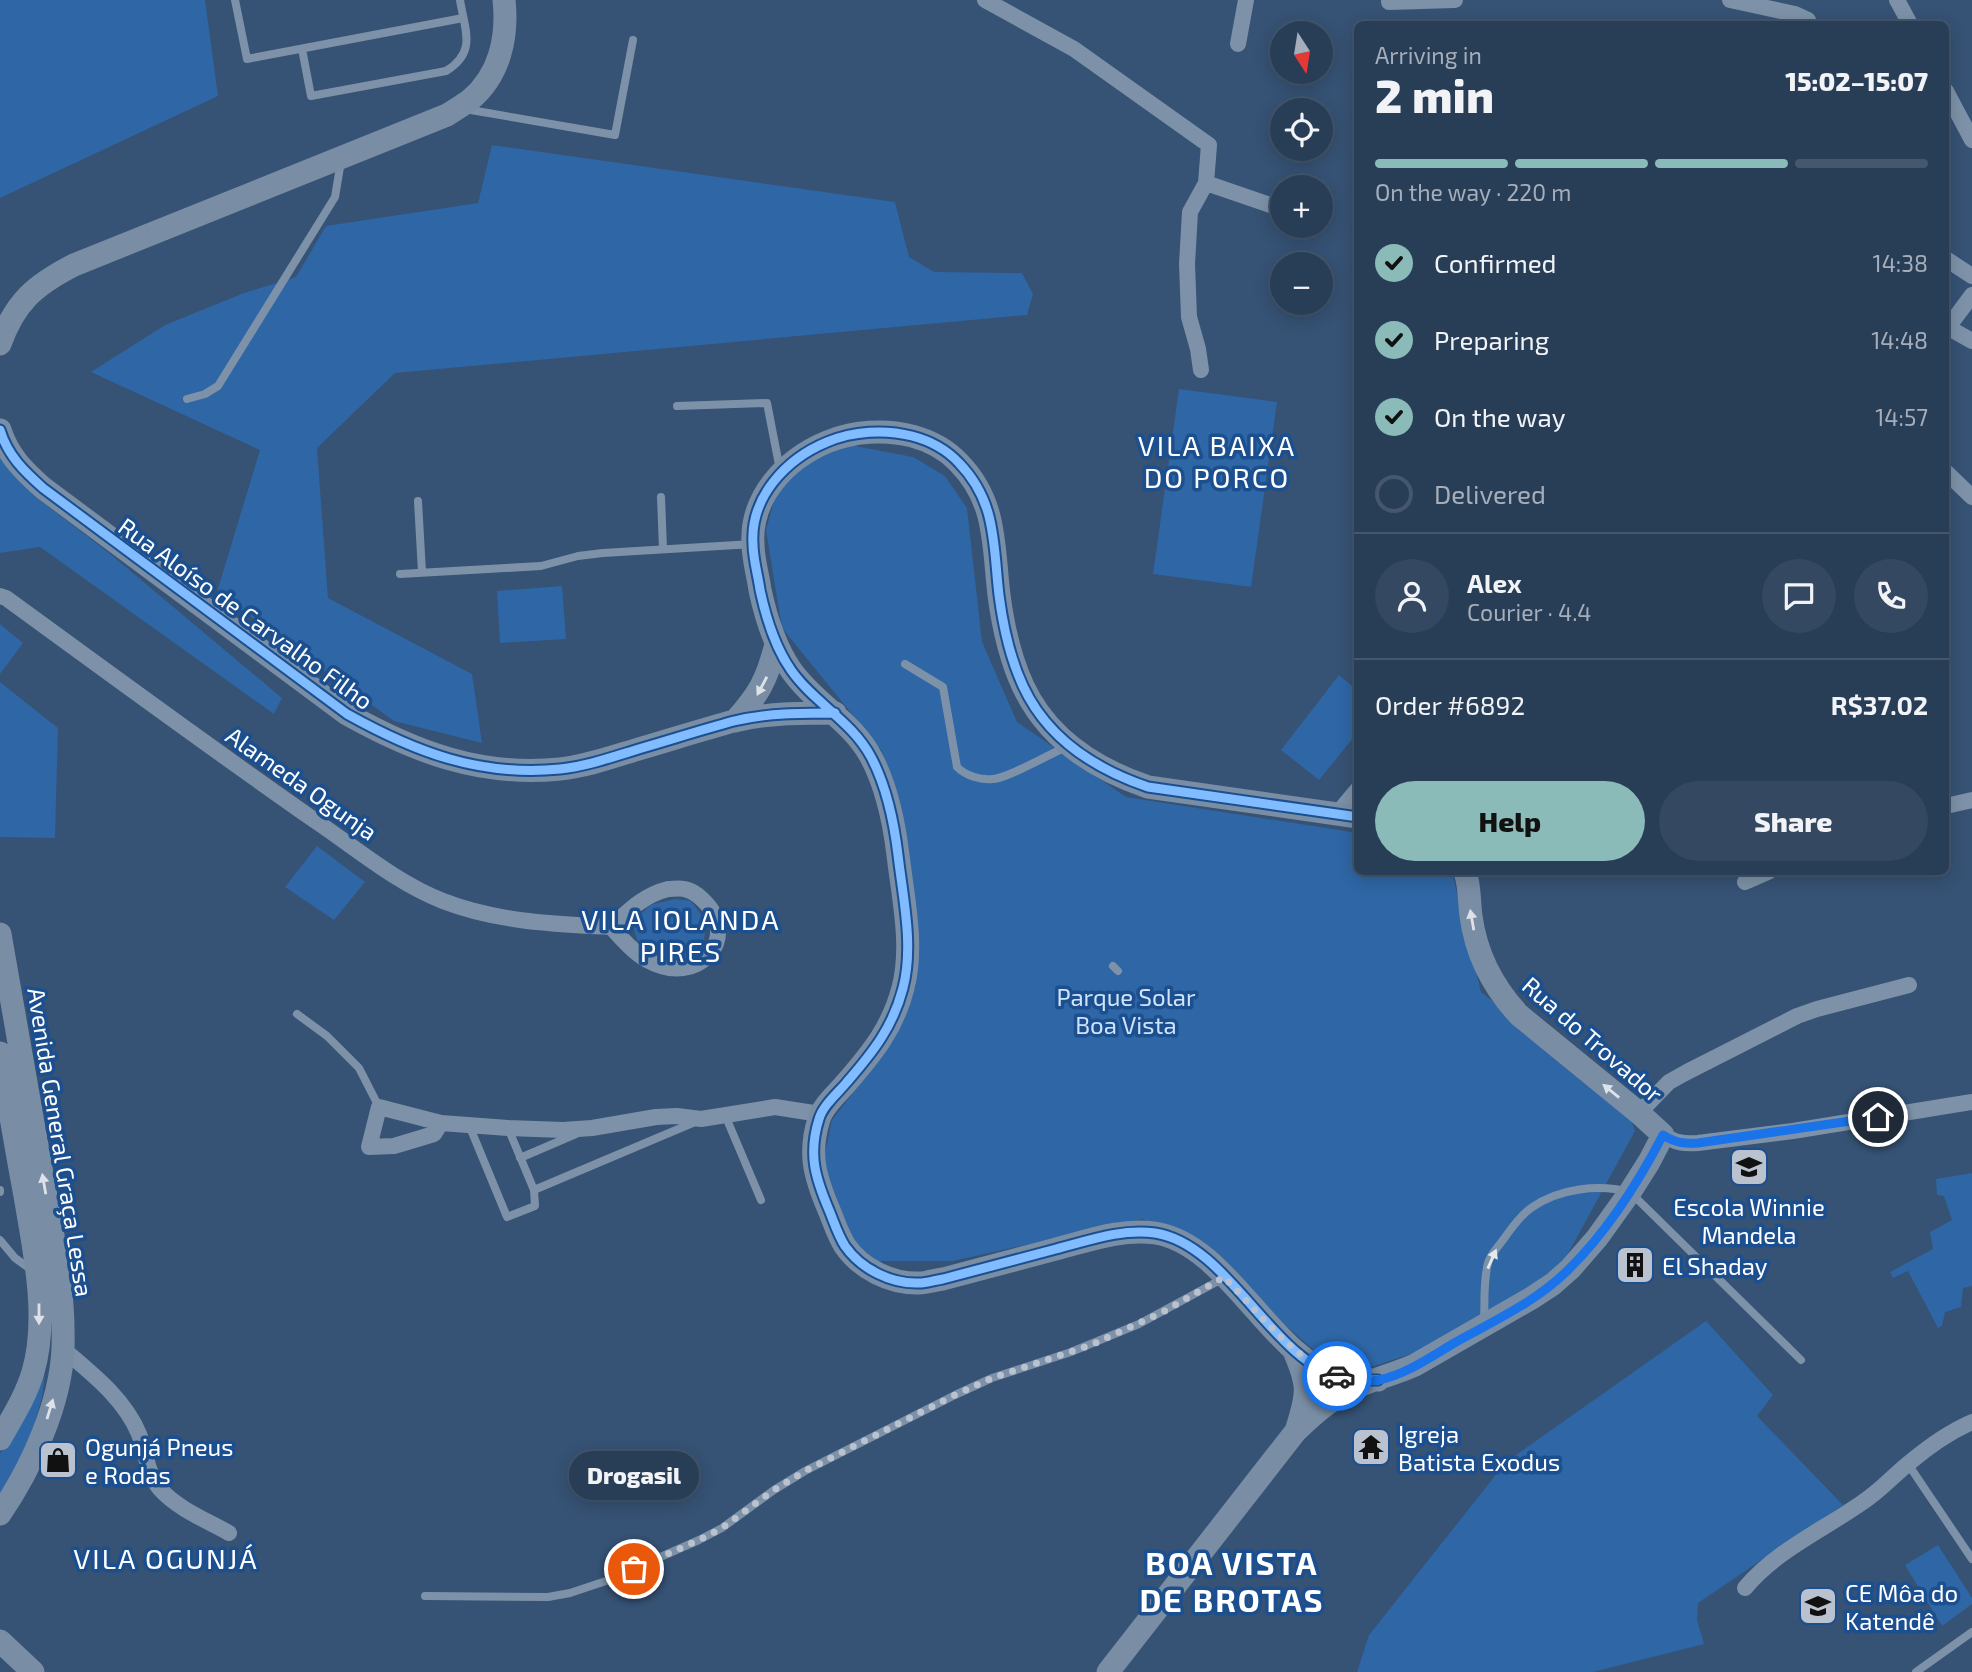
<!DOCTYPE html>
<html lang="en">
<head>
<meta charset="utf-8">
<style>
  :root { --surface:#283e57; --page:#344961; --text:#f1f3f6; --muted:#a5aeba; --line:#44576d; --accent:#8bbbb9 }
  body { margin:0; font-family:"Exo 2",sans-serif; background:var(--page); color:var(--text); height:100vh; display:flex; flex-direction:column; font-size:26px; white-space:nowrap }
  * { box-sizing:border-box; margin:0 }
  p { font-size:23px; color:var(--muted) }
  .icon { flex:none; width:38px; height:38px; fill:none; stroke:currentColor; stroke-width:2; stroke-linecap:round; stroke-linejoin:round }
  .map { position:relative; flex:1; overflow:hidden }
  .drawer { position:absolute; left:1354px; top:21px; width:595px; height:854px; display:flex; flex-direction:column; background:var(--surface); border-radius:10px; box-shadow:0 4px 18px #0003,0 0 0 2px var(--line) }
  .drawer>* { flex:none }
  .needle { width:46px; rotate:168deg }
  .tools { position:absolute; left:1270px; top:21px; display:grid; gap:14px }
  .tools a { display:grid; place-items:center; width:63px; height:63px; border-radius:50%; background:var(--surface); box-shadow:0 4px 18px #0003,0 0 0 2px var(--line); font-size:35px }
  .pin { position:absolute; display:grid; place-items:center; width:60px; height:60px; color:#fff; margin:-30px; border:4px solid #fff; border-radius:50%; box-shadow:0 2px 7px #0007 }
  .courier { position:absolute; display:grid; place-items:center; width:70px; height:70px; margin:-35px; border:5px solid #1a73e8; border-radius:50%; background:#fff; color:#222; box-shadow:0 2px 9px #0007 }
  .bubble { position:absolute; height:49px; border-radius:24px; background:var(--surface); box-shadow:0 4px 18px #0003,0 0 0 2px var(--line); font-size:23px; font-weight:800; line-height:49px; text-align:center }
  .headline em { font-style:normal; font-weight:800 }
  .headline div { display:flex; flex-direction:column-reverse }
  .headline { display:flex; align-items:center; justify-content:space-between; height:119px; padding:0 21px }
  h1 { font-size:46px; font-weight:800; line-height:52px }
  .bar { display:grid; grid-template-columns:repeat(4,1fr); gap:10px 7px; align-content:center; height:84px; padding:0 21px }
  .bar i { height:9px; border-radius:5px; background:var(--line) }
  .bar .selected { background:var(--accent) }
  .bar p { grid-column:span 4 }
  .line { display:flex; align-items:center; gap:18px; padding:0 21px; border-top:2px solid var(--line) }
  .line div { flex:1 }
  .round { display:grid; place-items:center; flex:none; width:74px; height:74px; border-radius:37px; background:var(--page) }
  ol { padding:0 21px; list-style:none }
  li { display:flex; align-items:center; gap:21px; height:77px }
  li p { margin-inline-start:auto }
  li .icon { padding:7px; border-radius:50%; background:var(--accent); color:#111; stroke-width:4 }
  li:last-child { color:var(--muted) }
  li i { width:38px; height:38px; border:4px solid var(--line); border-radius:50% }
  .action { display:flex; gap:14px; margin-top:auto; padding:14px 21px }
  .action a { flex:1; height:80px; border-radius:42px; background:var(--accent); color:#111; font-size:28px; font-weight:800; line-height:80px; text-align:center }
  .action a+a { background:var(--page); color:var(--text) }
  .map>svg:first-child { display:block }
  .green { fill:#2f66a5 }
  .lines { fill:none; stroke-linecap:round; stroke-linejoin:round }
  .lane { stroke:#7d92a8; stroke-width:8 }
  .street { stroke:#7d92a8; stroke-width:16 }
  .secondary { stroke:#798da4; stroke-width:23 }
  .cycleway-casing { stroke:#1b4f8f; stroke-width:13 }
  .cycleway { stroke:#80bcff; stroke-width:9 }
  .oneway { fill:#dee2e8 }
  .oneway2 { fill:#e5e9ee }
  .done { stroke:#b9c2ce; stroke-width:7; stroke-dasharray:0 12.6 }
  .route { stroke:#1a73e8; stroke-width:9 }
  .labels { text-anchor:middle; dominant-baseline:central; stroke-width:7; stroke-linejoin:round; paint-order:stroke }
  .street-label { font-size:24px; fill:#fff; stroke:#1b4f8f }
  .park-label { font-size:24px; fill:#cfe3fa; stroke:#1b4f8f }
  .poi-label { font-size:24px; fill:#fff; stroke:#1b4f8f; text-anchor:start }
  .quarter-label { font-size:28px; letter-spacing:2px; fill:#fff; stroke:#1b4f8f }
  .district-label { font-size:32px; font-weight:bold; letter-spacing:2px; fill:#fff; stroke:#1b4f8f }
</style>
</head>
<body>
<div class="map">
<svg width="1972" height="1672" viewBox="0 0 1972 1672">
  <rect width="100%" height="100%" fill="#365274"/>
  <!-- green -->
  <path class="green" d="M 0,0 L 205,0 L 218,96 L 0,198 Z
    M 492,145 L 895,202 L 909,257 L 934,272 L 1022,273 L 1033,294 L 1027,315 L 395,373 L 317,448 L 328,598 L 472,674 L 482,743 L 394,721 L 217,592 L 260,450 L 91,372 L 165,325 L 244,293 L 296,277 L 326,226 L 478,203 Z
    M 1179,389 L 1277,402 L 1251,587 L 1153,574 Z
    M 0,438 L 33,495 L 109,553 L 282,698 L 274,714 L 40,547 L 0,553 Z
    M 850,445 L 913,457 L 945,476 L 967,508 L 982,642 L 1017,722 L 1126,797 L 1358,833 L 1358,872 L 1452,872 L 1481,992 L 1626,1105 L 1635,1131 L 1559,1270 L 1426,1349 L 1371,1367 L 1322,1357 L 1179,1233 L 1142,1219 L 953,1261 L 878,1261 L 854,1244 L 823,1162 L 832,1120 L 893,1041 L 916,986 L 910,865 L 882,751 L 782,628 L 766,530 L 776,493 L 804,464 Z
    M 562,586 L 566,639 L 500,643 L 497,591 Z
    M 0,624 L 23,643 L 0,674 Z
    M 1339,675 L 1358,691 L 1358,732 L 1319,780 L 1281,750 Z
    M 0,682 L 58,728 L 55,838 L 0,837 Z
    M 317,846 L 365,882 L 334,920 L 285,887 Z
    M 675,899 L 691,901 C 707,921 710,932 697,956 C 676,961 647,963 637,939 C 635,934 634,928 632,923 L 650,905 Z
    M 1972,1173 L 1972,1286 L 1963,1288 L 1961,1307 L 1945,1312 L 1942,1326 L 1938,1328 L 1908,1271 L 1893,1278 L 1890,1272 L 1933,1249 L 1930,1232 L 1952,1220 L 1944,1196 L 1937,1195 L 1936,1179 Z
    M 1706,1321 L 1773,1395 L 1757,1416 L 1843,1505 L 1698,1603 L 1697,1620 L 1704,1644 L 1593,1672 L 1357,1672 L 1369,1635 L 1506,1462 Z
    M 45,1374 L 42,1397 L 28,1448 L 0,1499 L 0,1454 L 35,1397 Z
    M 1938,1545 L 1972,1598 L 1972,1604 L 1942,1626 L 1905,1565 Z"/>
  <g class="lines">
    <!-- lane -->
    <path class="lane" d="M 235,0 L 247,59 L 463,18
      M 302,49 L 311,96 L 446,71 C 477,52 465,31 460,0
      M 465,109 L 615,135 L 633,40
      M 187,399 L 205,394 L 218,386 L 335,197 L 341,161
      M 677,406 L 767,403 L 780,470
      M 661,497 L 663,549
      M 418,501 L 422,572
      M 400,574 L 541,566 L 578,556 L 603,553 L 753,544
      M 905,664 L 943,687 L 957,767 C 966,776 980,780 993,779 C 1008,778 1050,754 1066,747
      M 1113,966 L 1118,971
      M 297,1014 L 327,1036 L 359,1068 L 379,1107
      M 725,1115 L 761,1200
      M 469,1125 L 507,1217 L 535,1206 L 534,1190
      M 508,1128 L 534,1190 L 695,1122
      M 520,1158 L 576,1134
      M 0,1190 L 0,1192
      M 0,1240 L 15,1258 L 33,1271
      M 1484,1322 C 1485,1303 1483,1282 1488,1263 C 1490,1255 1498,1247 1503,1240 C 1510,1230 1521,1215 1531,1208 C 1559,1188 1599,1184 1630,1192 L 1801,1360
      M 1908,1464 L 1972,1559
      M 425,1596 L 548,1597 L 570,1593 L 606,1581 L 699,1540 L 722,1528 L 774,1490 L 805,1471 L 955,1395 L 992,1378 L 1071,1352 L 1139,1324 L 1222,1279
      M 1916,1672 L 1972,1632"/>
    <!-- street -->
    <path class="street" d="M 985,0 L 1074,49 L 1209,145 L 1206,183 L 1190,212 L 1187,264 L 1189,317 L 1198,349 L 1201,370
      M 1389,0 L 1389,2 L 1455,0
      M 1730,0 L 1795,14 L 1808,20
      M 1897,0 L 1910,24
      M 1238,44 L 1246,0
      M 1946,91 L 1972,140
      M 1206,183 L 1279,208
      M 1946,259 L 1972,276
      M 1949,328 L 1972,341
      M 1946,330 L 1972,295
      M 1946,472 L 1972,497
      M 0,596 L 6,598 C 109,673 212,749 317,822 C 357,849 397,883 443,901 C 497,922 554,924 611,927
      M 1946,806 L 1972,800
      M 1337,814 L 1358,789
      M 1745,882 L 1768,872
      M 668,889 C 673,889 679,888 684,889 C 691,890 698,895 703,900 C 742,937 699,989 647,960 C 633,952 621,938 611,927 C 629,910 644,895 668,889 Z
      M 1639,1113 L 1669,1082 L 1687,1072 L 1797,1016 L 1817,1009 L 1909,985
      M 441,1123 L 434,1134 L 394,1146 L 369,1147 L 379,1107 L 441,1123 L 508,1128 L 563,1130 L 592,1128 L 656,1117 L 677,1116 L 701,1119 L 775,1107 L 820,1114
      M 1663,1135 C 1676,1143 1684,1144 1698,1143 L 1793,1131 L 1972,1102
      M 63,1349 C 91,1373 124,1398 139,1434 C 146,1452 147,1474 160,1489 C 178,1509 206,1520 229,1533
      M 1745,1588 C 1777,1550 1823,1530 1863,1502 C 1880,1491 1893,1476 1909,1463 C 1928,1447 1949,1432 1972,1422"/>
    <!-- secondary -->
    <path class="secondary" d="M 0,344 C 15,302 35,285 74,265 L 447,115 C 455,110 463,105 470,100 C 500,75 508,37 504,0
      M 0,430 C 8,456 24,471 43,488 L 347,714 C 415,752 480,777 560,769 C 588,766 615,756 642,748 C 673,739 704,729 734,721 C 767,713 801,713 835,713
      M 735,721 C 759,694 767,680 776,644
      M 1358,817 L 1148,787 C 1095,769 1047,738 1023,686 C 1010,658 1003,626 999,595 C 993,545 997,502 959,463 C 946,449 931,441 912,436 C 885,429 853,431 827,442 C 786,459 750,497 753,544 C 753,559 758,575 760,590 C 766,618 775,647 791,670 C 814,703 852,721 871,757 C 887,787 894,822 898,855 C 903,898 914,946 903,988 C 893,1027 873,1052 847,1082 C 838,1093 823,1105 819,1119 C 808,1154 815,1177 829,1210 C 834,1222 838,1235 845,1246 C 861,1269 891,1284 919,1283 C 927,1283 935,1280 943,1279 C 980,1269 1018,1259 1056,1249 C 1087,1241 1122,1228 1155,1233 C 1228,1244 1271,1359 1341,1378 C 1353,1381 1365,1380 1378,1380
      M 0,934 C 14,1014 28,1094 42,1174 C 52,1231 65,1289 63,1348 C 61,1403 31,1469 0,1514
      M 0,1053 C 8,1100 16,1148 25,1196 C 34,1250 49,1318 33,1372 C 26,1396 12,1418 0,1439
      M 1294,1351 C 1309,1385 1308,1393 1297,1428
      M 0,1641 L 33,1672
      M 1108,1672 L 1296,1431 C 1312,1416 1328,1401 1348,1391 C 1369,1380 1393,1375 1415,1365 L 1530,1299 L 1553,1284 L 1570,1269 L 1597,1238 L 1630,1192 L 1649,1162 L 1663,1135 L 1639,1113 L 1519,1015 C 1493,987 1476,954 1471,916 C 1469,901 1470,885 1465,872"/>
    <defs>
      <path id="cycleway" d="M 0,430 C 8,456 24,471 43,488 L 347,714 C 415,752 480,777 560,769 C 588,766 615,756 642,748 C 673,739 704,729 734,721 C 767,713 801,713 835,713
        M 1358,817 L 1148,787 C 1095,769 1047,738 1023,686 C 1010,658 1003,626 999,595 C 993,545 997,502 959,463 C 946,449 931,441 912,436 C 885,429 853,431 827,442 C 786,459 750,497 753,544 C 753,559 758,575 760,590 C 766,618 775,647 791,670 C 814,703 852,721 871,757 C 887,787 894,822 898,855 C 903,898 914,946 903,988 C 893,1027 873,1052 847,1082 C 838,1093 823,1105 819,1119 C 808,1154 815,1177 829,1210 C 834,1222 838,1235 845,1246 C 861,1269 891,1284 919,1283 C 927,1283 935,1280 943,1279 C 980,1269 1018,1259 1056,1249 C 1087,1241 1122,1228 1155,1233 C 1228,1244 1271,1359 1341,1378 C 1353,1381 1365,1380 1378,1380"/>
    </defs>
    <!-- cycleway casing -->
    <use href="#cycleway" class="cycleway-casing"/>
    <!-- cycleway -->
    <use href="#cycleway" class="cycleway"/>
  </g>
  <!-- one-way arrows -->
  <defs><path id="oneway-solid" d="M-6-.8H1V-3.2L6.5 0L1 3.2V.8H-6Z" transform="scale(1.75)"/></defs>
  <g class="oneway">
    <use href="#oneway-solid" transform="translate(762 686) rotate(118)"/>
    <use href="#oneway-solid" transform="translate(1472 920) rotate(-100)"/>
    <use href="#oneway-solid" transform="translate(1611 1091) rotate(-141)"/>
    <use href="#oneway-solid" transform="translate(44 1184) rotate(-100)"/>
    <use href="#oneway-solid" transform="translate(39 1314) rotate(90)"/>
    <use href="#oneway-solid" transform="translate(50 1409) rotate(-73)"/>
  </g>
  <use class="oneway2" href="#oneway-solid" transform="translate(1492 1259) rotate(-66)"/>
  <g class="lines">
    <!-- done -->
    <path class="done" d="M 634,1569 L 699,1540 L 722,1528 L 774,1490 L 805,1471 L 955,1395 L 992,1378 L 1091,1345 L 1163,1312 L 1224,1277 C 1256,1309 1295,1361 1337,1376"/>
    <!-- route -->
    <path class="route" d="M 1337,1376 C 1350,1381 1367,1382 1379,1380 C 1407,1374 1432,1356 1456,1342 C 1494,1321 1537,1301 1568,1270 C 1607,1232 1638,1183 1663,1135 C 1676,1143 1684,1144 1698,1143 L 1878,1117"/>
  </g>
  <!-- icons -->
  <defs>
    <symbol id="university-square" viewBox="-11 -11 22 22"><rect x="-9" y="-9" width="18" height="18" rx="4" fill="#b9c2ce" stroke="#1b4f8f"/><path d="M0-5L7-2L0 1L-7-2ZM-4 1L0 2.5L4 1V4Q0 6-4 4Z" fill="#111"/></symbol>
    <symbol id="building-square" viewBox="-11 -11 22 22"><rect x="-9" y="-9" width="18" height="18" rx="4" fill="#b9c2ce" stroke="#1b4f8f"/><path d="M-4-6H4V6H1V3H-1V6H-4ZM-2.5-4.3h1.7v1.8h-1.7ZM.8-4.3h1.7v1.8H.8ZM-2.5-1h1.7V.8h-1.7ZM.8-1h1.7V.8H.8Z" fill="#111"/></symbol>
    <symbol id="temple-square" viewBox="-11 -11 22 22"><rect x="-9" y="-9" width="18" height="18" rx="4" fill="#b9c2ce" stroke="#1b4f8f"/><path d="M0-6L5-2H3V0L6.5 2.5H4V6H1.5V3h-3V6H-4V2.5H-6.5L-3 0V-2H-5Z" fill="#111"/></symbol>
    <symbol id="shop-square" viewBox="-11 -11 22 22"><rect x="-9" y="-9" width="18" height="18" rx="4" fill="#b9c2ce" stroke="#1b4f8f"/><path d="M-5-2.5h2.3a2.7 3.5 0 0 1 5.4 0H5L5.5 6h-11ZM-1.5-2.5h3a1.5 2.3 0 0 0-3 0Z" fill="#111"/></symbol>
    <symbol id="school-square" viewBox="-11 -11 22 22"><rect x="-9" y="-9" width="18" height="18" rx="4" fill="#b9c2ce" stroke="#1b4f8f"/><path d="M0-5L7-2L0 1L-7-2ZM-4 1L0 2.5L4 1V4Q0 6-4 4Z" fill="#111"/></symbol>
  </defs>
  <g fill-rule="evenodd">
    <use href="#university-square" x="1727" y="1145" width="44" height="44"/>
    <use href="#building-square" x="1613" y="1243" width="44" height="44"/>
    <use href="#temple-square" x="1349" y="1425" width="44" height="44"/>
    <use href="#shop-square" x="36" y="1438" width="44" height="44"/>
    <use href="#school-square" x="1796" y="1584" width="44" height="44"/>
  </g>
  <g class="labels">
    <!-- street labels -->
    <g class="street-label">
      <text transform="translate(246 613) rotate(36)">Rua Aloíso de Carvalho Filho</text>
      <text transform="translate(302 783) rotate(35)">Alameda Ogunja</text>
      <text transform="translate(1593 1039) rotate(41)">Rua do Trovador</text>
      <text transform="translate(61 1142) rotate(81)">Avenida General Graça Lessa</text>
    </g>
    <!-- park labels -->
    <g class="park-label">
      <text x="1126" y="996">Parque Solar<tspan x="1126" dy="28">Boa Vista</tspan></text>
    </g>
    <!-- poi labels -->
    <g class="poi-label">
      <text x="1749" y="1206" text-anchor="middle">Escola Winnie<tspan x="1749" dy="28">Mandela</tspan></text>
      <text x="1662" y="1265">El Shaday</text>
      <text x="1398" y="1433">Igreja<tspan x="1398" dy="28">Batista Exodus</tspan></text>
      <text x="85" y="1446">Ogunjá Pneus<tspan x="85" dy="28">e Rodas</tspan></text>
      <text x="1845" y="1592">CE Môa do<tspan x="1845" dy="28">Katendê</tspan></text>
    </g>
    <!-- quarter labels -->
    <g class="quarter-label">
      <text x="1217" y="445">VILA BAIXA<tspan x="1217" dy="32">DO PORCO</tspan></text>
      <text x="681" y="919">VILA IOLANDA<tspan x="681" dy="32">PIRES</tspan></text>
      <text x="166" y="1558">VILA OGUNJÁ</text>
    </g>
    <!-- district labels -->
    <g class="district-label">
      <text x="1232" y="1562">BOA VISTA<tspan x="1232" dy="37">DE BROTAS</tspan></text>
    </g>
  </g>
</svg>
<div class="tools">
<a><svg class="needle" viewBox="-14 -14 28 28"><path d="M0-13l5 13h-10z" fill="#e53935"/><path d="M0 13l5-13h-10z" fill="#a5aeba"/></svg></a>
<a><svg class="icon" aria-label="locate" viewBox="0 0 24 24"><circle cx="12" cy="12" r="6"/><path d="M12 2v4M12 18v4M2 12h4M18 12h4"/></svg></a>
<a>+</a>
<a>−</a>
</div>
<div class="pin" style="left:634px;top:1569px;background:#ea580c"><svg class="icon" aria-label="bag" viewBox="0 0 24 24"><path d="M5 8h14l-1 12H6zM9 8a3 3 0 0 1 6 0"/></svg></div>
<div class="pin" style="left:1878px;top:1117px;background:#1f2937"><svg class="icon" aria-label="home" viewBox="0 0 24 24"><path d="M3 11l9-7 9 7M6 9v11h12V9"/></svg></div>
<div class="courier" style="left:1337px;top:1376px"><svg class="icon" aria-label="car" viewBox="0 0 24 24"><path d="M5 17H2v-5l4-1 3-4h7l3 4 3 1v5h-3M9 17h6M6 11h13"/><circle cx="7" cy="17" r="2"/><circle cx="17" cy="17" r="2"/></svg></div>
<div class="bubble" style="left:569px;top:1451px;width:130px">Drogasil</div>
<section class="drawer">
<div class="headline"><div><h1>2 min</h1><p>Arriving in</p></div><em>15:02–15:07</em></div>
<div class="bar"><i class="selected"></i><i class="selected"></i><i class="selected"></i><i></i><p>On the way · 220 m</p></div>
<ol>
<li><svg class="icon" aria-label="check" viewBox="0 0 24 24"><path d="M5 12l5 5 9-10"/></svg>Confirmed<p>14:38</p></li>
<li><svg class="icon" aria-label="check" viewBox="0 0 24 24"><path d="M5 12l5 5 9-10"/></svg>Preparing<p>14:48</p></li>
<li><svg class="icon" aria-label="check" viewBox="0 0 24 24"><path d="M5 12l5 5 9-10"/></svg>On the way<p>14:57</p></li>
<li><i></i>Delivered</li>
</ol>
<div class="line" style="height:126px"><a class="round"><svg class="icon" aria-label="person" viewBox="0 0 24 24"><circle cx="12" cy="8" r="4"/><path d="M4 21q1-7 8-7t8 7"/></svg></a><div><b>Alex</b><p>Courier · 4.4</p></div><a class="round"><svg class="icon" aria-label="chat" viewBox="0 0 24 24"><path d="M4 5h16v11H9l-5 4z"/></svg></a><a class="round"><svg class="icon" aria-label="phone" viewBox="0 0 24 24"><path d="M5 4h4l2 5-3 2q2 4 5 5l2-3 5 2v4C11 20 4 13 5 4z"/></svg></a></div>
<div class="line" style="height:91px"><div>Order #6892</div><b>R$37.02</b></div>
<div class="action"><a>Help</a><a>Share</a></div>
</section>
</div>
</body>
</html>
